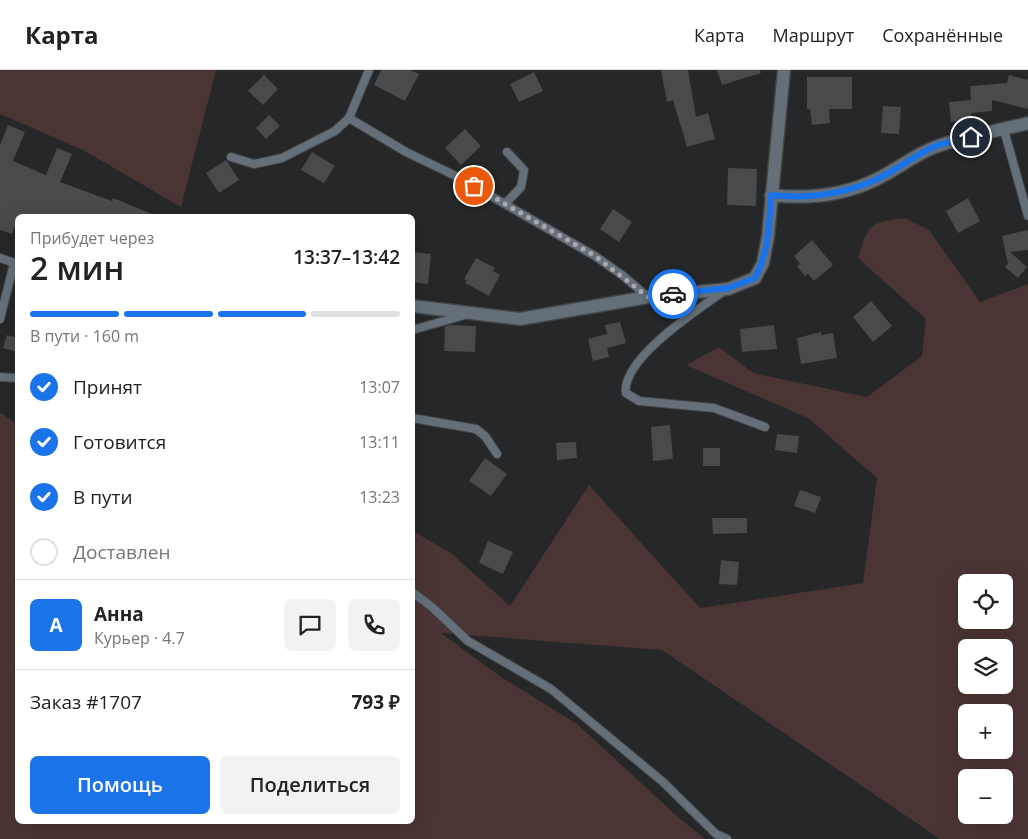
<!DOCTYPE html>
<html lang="ru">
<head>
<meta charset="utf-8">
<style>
  :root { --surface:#fff; --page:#f2f2f2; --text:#222; --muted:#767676; --line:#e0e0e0; --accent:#1a73e8 }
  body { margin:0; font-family:"Open Sans",sans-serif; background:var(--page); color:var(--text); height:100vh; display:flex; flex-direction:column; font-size:19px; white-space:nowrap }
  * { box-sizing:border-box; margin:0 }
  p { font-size:16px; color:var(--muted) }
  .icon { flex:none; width:28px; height:28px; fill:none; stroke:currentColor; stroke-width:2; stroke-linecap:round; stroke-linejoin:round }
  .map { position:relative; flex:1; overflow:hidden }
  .panel { position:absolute; left:15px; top:144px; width:400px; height:610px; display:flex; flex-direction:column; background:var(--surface); border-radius:8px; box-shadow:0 5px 20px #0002 }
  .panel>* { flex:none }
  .controls { position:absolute; left:958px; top:504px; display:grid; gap:10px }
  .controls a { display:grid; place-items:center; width:55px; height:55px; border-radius:8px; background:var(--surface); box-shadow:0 5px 20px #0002; font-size:25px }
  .pin { position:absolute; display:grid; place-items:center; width:42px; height:42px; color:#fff; margin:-21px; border:2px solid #fff; border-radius:50%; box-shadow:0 1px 5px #0007 }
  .courier { position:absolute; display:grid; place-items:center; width:50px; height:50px; margin:-25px; border:4px solid #1a73e8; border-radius:50%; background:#fff; color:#222; box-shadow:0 1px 6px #0007 }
  .summary em { font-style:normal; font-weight:600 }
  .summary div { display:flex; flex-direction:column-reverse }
  .summary { display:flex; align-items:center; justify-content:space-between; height:85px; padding:0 15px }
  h1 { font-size:32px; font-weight:600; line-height:38px }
  .bar { display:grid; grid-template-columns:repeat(4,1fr); gap:8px 5px; align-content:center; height:60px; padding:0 15px }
  .bar i { height:6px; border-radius:4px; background:var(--line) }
  .bar .current { background:var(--accent) }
  .bar p { grid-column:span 4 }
  .line { display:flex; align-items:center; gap:12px; padding:0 15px; border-top:1px solid var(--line) }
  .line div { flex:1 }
  .round { display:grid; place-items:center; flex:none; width:52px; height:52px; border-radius:8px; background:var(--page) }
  ol { padding:0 15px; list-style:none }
  li { display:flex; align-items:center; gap:15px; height:55px }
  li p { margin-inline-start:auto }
  li .icon { padding:5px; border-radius:50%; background:var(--accent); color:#fff; stroke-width:4 }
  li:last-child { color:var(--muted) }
  li i { width:28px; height:28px; border:2px solid var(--line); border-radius:50% }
  .action { display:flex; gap:10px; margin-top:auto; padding:10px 15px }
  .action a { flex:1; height:58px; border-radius:8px; background:var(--accent); color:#fff; font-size:20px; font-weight:600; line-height:58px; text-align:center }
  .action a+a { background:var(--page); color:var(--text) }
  header { display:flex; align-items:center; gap:30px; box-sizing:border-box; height:70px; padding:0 25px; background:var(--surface); border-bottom:1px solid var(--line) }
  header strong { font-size:24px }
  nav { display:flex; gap:28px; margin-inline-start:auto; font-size:18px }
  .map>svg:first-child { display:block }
  .green { fill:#4b3434; fill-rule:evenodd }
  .building { fill:#484a4c }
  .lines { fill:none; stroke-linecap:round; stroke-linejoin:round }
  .lane-casing { stroke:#414344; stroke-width:10 }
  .street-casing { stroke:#414344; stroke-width:15 }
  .lane { stroke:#646f79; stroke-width:8 }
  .street { stroke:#646f79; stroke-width:12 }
  .done { stroke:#a8a9aa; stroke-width:5; stroke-dasharray:0 9 }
  .route { stroke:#1a73e8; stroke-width:6 }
</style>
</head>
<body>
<header>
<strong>Карта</strong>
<nav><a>Карта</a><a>Маршрут</a><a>Сохранённые</a></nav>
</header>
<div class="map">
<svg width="1028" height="769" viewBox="0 0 1028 769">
  <rect width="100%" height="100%" fill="#252728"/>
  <!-- green -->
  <path class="green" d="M 0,0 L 216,0 L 181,137 L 83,80 L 0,44 Z
    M 905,148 L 929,160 L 980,232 L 1028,214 L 1028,769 L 940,769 L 662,580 L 441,563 L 501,607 L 577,654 L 678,747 L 705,769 L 0,769 L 0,343 L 18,354 L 18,751 L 412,751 L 413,461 L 451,483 L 510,536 L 589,415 L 700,538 L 863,513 L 877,408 L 808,348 L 686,295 L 719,277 L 753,303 L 867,327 L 922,286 L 926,249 L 858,188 C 868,155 869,152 905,148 ZM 966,512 L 1004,512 L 1004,550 L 966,550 ZM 966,578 L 1004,578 L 1004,615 L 966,615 ZM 966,642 L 1004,642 L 1004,680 L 966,680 ZM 966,708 L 1004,708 L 1004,745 L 966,745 Z"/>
  <!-- building -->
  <path class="building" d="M 381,0 L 410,0 L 419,4 L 405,31 L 374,15 Z
    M 661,0 L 688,0 L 696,47 L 708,43 L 715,69 L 687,77 L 673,30 L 667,32 Z
    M 717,0 L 760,0 L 761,3 L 722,15 Z
    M 534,2 L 543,21 L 519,32 L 510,14 Z
    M 264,5 L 278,19 L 263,35 L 248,21 Z
    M 1009,5 L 1028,10 L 1028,39 L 992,30 L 992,41 L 971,43 L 972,50 L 951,52 L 949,32 L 971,30 L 970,16 L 1007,13 Z
    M 807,7 L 852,7 L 852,39 L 829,39 L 830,53 L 812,55 L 810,39 L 807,39 Z
    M 883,36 L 901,37 L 899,64 L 881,63 Z
    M 269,45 L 280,56 L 266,69 L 256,58 Z
    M 8,55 L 25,62 L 13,91 L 46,105 L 57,78 L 72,84 L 60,112 L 112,131 L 113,128 L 157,146 L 18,146 L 12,164 L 0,160 L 0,75 Z
    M 465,59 L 481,76 L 461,95 L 445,78 Z
    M 312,82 L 335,96 L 324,113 L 301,100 Z
    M 226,90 L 239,110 L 219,123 L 206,103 Z
    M 728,98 L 757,99 L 756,136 L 727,135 Z
    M 968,128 L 980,151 L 958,163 L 946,141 Z
    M 613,139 L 632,152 L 619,172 L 600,159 Z
    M 1028,160 L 1028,180 L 1010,182 L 1027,197 L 1018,208 L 1005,197 L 1008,194 L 1002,166 Z
    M 812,170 L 833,195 L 814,211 L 808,204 L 805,206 L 797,196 L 800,194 L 794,186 Z
    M 412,182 L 431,184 L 428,214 L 412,212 Z
    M 476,188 L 495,198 L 493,201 L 500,205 L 489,226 L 465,213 L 467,210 L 464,209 Z
    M 871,231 L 892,256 L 873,272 L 853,247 Z
    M 620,252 L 626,273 L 607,278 L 609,287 L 593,291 L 588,269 L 607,264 L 605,255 Z
    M 450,255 L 476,256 L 475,282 L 444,281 L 445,256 Z
    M 774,255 L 777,279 L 742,282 L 740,259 Z
    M 821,262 L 821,265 L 833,263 L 837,288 L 801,294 L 797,268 Z
    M 7,265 L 18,268 L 18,282 L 3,278 Z
    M 670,355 L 673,389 L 653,391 L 651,357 Z
    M 777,364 L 799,366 L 797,383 L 775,380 Z
    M 576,372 L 577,388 L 557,390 L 556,373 Z
    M 703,378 L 720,378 L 720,396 L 703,396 Z
    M 485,388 L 507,404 L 491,426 L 469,411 Z
    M 800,420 L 821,427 L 815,443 L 794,436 Z
    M 712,448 L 747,448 L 747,463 L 713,464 Z
    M 488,471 L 513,482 L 503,504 L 479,493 Z
    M 721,490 L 739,492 L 737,515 L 719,514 Z"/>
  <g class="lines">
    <defs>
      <path id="lane" d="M 349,48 L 406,82 L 458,107 L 595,186 L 622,205 L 648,227
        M 1004,60 L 1028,146
        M 231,87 L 254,94 L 282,88 L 335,61 L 349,48 L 369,0
        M 505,134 L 521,117 L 524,100 L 507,82
        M 0,188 L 18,194
        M 724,221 C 700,238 621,289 626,323 L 639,331 L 714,338 L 765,357
        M 0,249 L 14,193
        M 412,260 L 465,245
        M 0,307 L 18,308
        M 412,348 L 476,359 L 485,366 L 497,384
        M 412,522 L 432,537 L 468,571 L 551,619 L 663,712 L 716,764 L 727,769"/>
      <path id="street" d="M 771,125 C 806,129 842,126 875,110 C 896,100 914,85 935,77 C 965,66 998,61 1028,53
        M 412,236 L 520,249 L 648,227 L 728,219 L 755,208 L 763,193 L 768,166 L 784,0"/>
    </defs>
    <!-- lane casing -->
    <use href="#lane" class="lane-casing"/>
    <!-- street casing -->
    <use href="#street" class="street-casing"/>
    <!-- lane -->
    <use href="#lane" class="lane"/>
    <!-- street -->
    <use href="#street" class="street"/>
  </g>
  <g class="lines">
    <!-- done -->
    <path class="done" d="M 474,116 L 595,186 L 648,227 L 673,224"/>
    <!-- route -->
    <path class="route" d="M 673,224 L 728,218 L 755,208 C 769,182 769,154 771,125 C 806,129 839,125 873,111 C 894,102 912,87 933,77 C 945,72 959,70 971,67"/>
  </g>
</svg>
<div class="controls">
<a><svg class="icon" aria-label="locate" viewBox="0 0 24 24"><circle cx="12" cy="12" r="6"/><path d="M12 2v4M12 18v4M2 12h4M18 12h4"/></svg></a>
<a><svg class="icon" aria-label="layers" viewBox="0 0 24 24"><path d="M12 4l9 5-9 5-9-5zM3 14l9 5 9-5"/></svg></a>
<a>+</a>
<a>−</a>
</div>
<div class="pin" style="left:474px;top:116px;background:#ea580c"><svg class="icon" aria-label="bag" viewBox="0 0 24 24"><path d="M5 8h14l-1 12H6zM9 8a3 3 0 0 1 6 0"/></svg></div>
<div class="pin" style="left:971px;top:67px;background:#1f2937"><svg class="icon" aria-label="home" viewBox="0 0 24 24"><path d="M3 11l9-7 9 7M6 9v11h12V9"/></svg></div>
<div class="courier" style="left:673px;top:224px"><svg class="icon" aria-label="car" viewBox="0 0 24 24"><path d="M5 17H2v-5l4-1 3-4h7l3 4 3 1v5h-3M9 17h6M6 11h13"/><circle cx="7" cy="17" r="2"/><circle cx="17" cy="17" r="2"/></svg></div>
<section class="panel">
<div class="summary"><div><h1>2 мин</h1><p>Прибудет через</p></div><em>13:37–13:42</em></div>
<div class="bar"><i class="current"></i><i class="current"></i><i class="current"></i><i></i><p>В пути · 160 m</p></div>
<ol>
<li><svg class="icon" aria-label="check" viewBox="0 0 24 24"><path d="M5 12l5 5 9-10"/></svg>Принят<p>13:07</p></li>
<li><svg class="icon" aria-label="check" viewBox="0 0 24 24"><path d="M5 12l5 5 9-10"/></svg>Готовится<p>13:11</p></li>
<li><svg class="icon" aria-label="check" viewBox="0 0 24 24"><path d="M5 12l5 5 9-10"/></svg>В пути<p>13:23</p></li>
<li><i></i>Доставлен</li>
</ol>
<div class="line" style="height:90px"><b class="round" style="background:var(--accent);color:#fff">А</b><div><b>Анна</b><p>Курьер · 4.7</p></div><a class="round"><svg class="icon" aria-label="chat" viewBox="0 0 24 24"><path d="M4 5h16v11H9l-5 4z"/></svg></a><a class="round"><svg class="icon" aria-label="phone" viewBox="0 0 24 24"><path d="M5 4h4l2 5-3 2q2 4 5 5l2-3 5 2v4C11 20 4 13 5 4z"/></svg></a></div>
<div class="line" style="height:65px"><div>Заказ #1707</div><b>793 ₽</b></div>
<div class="action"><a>Помощь</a><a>Поделиться</a></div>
</section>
</div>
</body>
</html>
